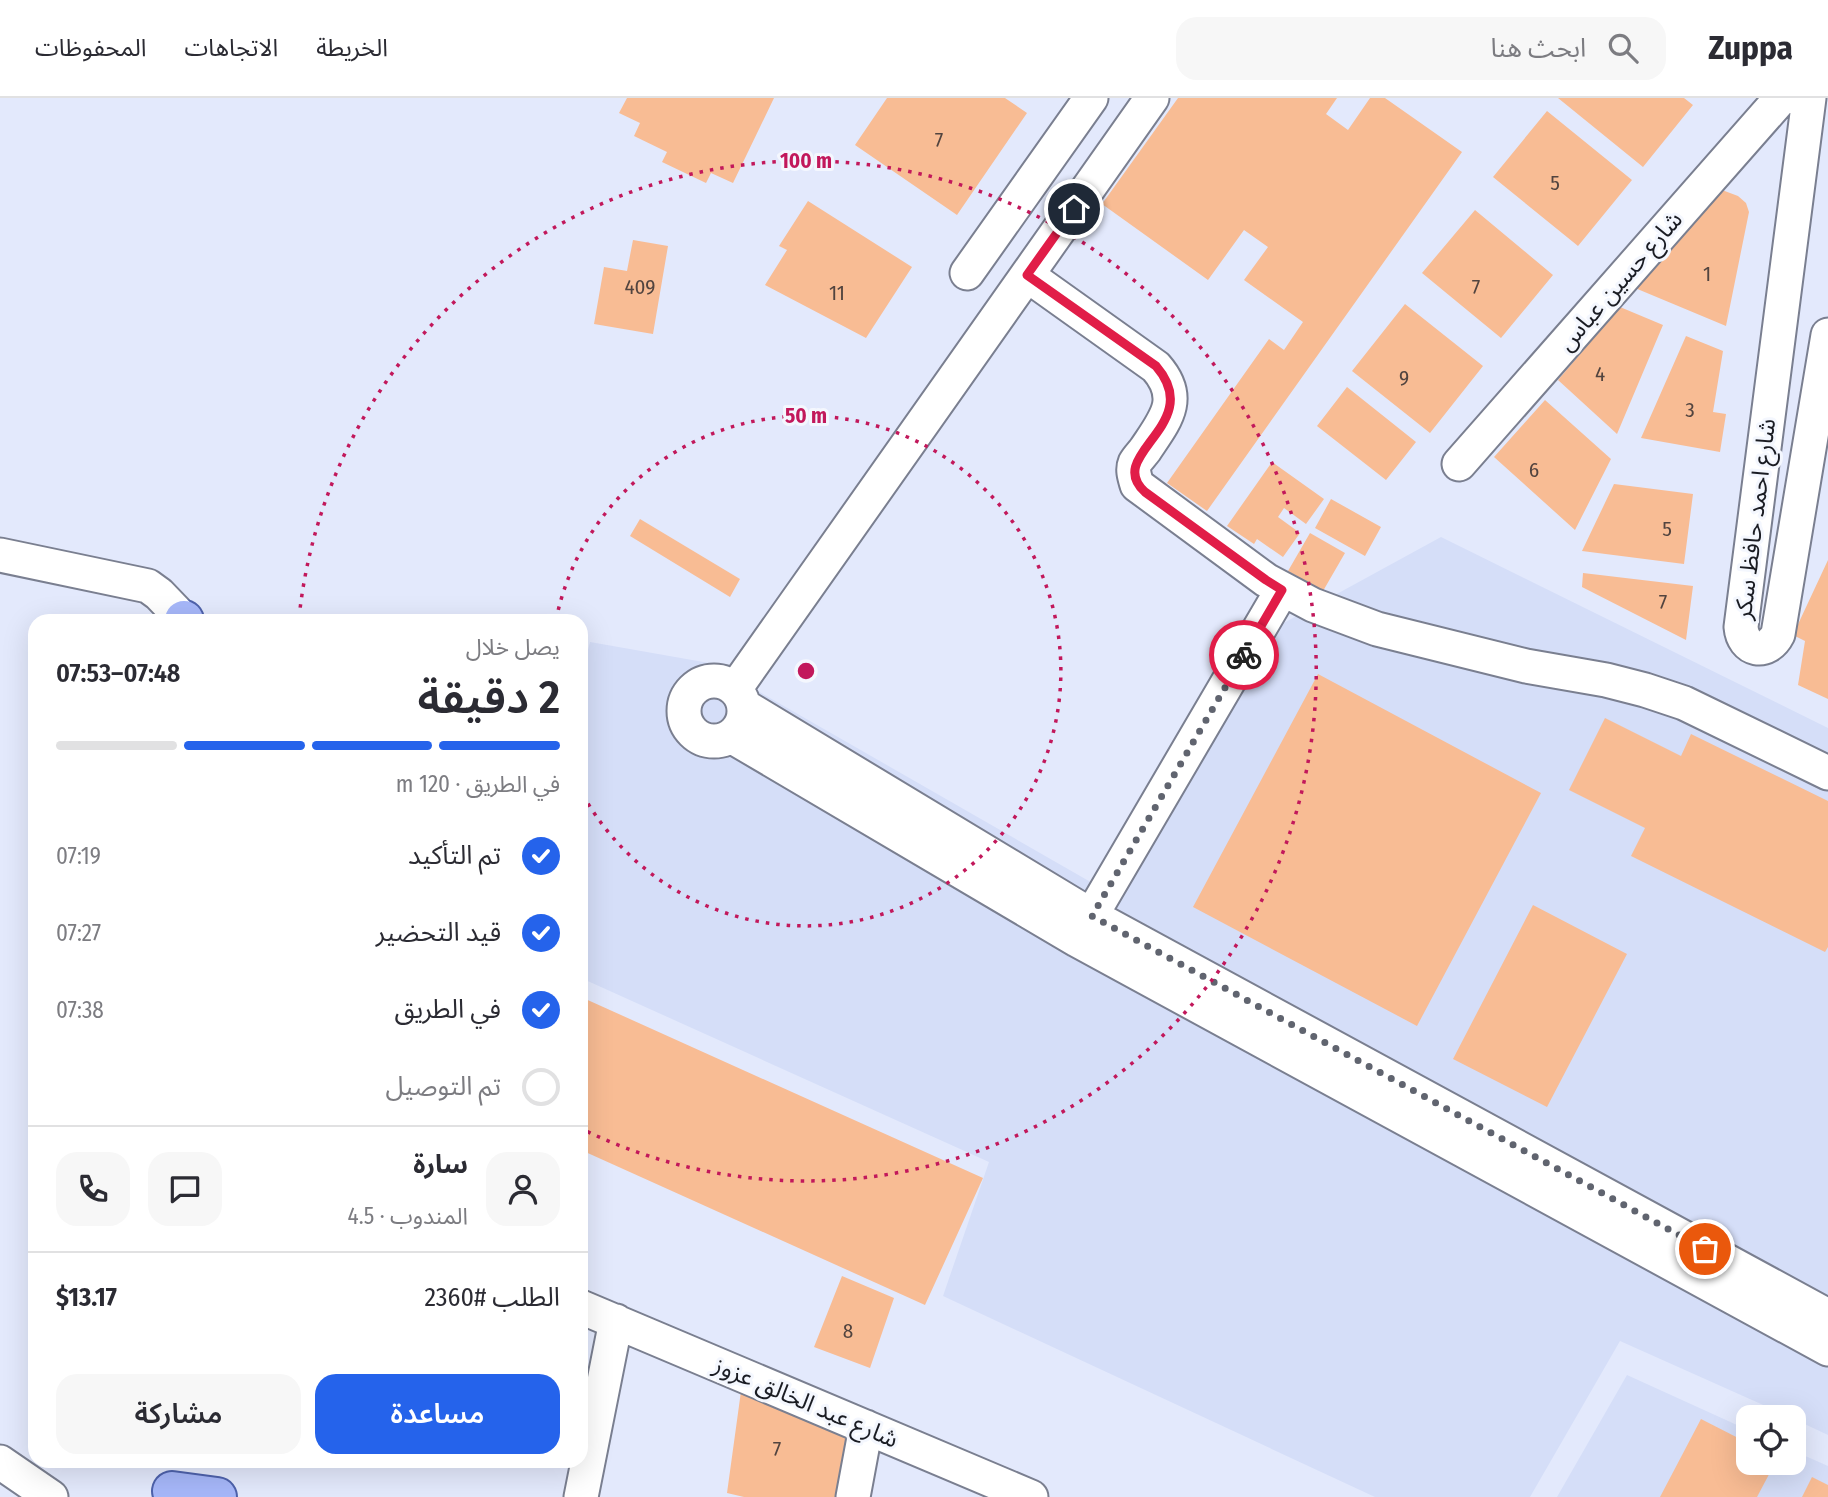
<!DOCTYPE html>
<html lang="ar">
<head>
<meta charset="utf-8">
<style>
  :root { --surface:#fff; --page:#f7f7f7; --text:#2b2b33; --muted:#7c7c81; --line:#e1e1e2; --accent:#2563eb }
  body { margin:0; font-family:"Fira Sans Condensed","Noto Sans Arabic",sans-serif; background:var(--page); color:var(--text); direction:rtl; height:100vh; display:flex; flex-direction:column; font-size:26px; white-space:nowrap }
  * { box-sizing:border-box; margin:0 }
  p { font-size:23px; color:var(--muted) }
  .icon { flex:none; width:38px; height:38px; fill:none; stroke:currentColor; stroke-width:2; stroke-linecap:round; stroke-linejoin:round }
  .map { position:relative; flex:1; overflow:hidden; direction:ltr }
  .drawer { position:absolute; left:28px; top:516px; width:560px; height:854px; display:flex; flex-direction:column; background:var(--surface); border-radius:21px; box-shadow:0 7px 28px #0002; direction:rtl }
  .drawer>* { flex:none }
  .fabs { position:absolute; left:1736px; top:1307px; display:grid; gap:14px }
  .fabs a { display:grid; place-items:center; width:70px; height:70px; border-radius:14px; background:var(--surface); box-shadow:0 7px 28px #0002; font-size:35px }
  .pin { position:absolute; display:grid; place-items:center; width:60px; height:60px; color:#fff; margin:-30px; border:4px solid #fff; border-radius:50%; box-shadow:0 2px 7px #0007 }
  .courier { position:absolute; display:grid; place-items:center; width:70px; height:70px; margin:-35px; border:5px solid #e11d48; border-radius:50%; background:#fff; color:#222; box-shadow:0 2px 9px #0007 }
  .summary em { font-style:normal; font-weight:600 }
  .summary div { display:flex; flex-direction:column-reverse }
  .summary { display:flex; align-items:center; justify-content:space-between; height:119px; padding:0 28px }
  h1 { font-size:46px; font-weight:600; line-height:52px }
  .bar { display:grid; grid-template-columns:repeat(4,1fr); gap:10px 7px; align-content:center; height:84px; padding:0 28px }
  .bar i { height:9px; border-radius:5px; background:var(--line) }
  .bar .active { background:var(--accent) }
  .bar p { grid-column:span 4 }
  .line { display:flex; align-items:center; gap:18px; padding:0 28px; border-top:2px solid var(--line) }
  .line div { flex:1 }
  .round { display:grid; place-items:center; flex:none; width:74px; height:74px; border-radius:21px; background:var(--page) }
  ol { padding:0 28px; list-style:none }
  li { display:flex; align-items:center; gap:21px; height:77px }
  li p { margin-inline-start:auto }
  li .icon { padding:7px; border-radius:50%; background:var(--accent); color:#fff; stroke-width:4 }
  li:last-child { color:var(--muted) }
  li i { width:38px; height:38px; border:4px solid var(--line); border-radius:50% }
  .primary-button { display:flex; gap:14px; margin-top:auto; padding:14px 28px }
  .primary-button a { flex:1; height:80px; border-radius:21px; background:var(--accent); color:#fff; font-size:28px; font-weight:600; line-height:80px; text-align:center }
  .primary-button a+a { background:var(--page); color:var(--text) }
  header { display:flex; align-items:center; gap:42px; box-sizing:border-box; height:98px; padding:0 35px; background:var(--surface); border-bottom:2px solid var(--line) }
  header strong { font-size:33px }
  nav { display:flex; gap:38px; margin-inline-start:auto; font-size:24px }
  .search { width:490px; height:63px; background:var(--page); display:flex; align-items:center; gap:18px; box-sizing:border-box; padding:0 24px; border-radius:21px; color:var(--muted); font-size:26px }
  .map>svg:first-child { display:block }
  .built { fill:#d5def8 }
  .building { fill:#f8bc94 }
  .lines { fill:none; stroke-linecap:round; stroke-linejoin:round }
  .minor-casing { stroke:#7a7f90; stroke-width:37 }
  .major-casing { stroke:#4e62ac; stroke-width:42 }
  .minor { stroke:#fff; stroke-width:33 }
  .major { stroke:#a6b7f9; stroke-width:38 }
  .done { stroke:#60646f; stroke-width:7; stroke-dasharray:0 12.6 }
  .route { stroke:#e11d48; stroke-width:9 }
  .ring { fill:none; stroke:#c2185b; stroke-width:3.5; stroke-dasharray:3.5 7 }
  .labels { text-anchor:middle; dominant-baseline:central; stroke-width:6; stroke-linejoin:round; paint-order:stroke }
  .number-label { font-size:21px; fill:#52443f }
  .street-label { font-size:24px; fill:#1a1c23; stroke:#f4f7fe }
  .centre { fill:#c2185b; stroke:#f4f7fe; stroke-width:3.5 }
  .ring-label { font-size:21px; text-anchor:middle; font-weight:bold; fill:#c2185b; stroke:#f4f7fe; stroke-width:6; stroke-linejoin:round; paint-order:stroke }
</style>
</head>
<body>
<header>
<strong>Zuppa</strong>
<div class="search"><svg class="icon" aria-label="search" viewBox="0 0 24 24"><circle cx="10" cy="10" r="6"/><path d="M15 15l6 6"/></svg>ابحث هنا</div>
<nav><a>الخريطة</a><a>الاتجاهات</a><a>المحفوظات</a></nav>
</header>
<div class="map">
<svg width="1828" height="1399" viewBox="0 0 1828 1399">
  <rect width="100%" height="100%" fill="#e3e9fc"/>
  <!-- built -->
  <path class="built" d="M 1441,439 L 1828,630 L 1828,1337 L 1794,1321 L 1794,1320 L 1790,1319 L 1620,1243 L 1530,1399 L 1375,1399 L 943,1198 L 989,1064 L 581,880 L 581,581 L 590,544 L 709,565 L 1122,802 L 1260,538 Z
    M 1627,1277 L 1748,1332 L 1748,1365 L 1794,1365 L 1794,1353 L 1828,1368 L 1828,1399 L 1557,1399 Z"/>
  <!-- building -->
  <path class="building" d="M 627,0 L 774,0 L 733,85 L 711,75 L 706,85 L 662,64 L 667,54 L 634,38 L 640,25 L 619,15 Z
    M 887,0 L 1005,0 L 1027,15 L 957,117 L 855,47 Z
    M 1178,0 L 1337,0 L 1326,16 L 1348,32 L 1370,0 L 1385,0 L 1462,54 L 1207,413 L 1167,385 L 1269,241 L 1284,252 L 1303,224 L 1244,182 L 1268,149 L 1244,132 L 1208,182 L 1102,106 Z
    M 1558,0 L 1684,0 L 1693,7 L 1643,69 Z
    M 1547,13 L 1632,82 L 1578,148 L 1493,79 Z
    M 1722,92 L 1738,98 L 1746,105 L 1749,114 L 1726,228 L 1635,190 L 1713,95 Z
    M 808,103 L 912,169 L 866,240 L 765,187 L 787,152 L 779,148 Z
    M 1475,112 L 1553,177 L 1501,240 L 1422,175 Z
    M 633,142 L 668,148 L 653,236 L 594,226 L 604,169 L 627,173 Z
    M 1405,206 L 1483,268 L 1430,335 L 1352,273 Z
    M 1620,209 L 1663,227 L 1617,336 L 1558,282 Z
    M 1686,238 L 1723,253 L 1713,314 L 1726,316 L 1720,354 L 1641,340 Z
    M 1347,289 L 1416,344 L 1386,382 L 1317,328 Z
    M 1545,302 L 1611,361 L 1575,432 L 1494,359 Z
    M 1272,364 L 1324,401 L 1306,426 L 1284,410 L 1278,419 L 1300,435 L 1283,459 L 1257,441 L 1254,446 L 1227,428 Z
    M 1614,386 L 1693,396 L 1684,466 L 1582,453 Z
    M 1331,401 L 1381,429 L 1365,458 L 1315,430 Z
    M 640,421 L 740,481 L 730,499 L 630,438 Z
    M 1310,435 L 1345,455 L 1323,493 L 1288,473 Z
    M 1828,462 L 1828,601 L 1798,587 L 1805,543 L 1793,537 Z
    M 1583,475 L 1693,488 L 1686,542 L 1582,489 Z
    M 1318,576 L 1541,695 L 1417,928 L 1193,809 Z
    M 1605,620 L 1681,658 L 1691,636 L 1828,703 L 1828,849 L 1825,854 L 1631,758 L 1645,730 L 1569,692 Z
    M 1533,807 L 1627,856 L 1547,1009 L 1453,961 Z
    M 581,899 L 983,1080 L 925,1207 L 581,1052 Z
    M 842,1178 L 894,1200 L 870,1270 L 814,1249 Z
    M 742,1286 L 846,1338 L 835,1399 L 744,1399 L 727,1395 Z
    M 1701,1321 L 1748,1345 L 1748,1365 L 1775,1365 L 1757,1399 L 1660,1399 Z
    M 1812,1379 L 1828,1387 L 1828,1399 L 1802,1399 Z"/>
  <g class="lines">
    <defs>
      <path id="minor" d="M 1809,0 L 1741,529 C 1743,553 1767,558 1778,536 L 1828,237
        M 967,175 L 1091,0
        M 1027,177 L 1156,269 C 1184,301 1165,322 1145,352 C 1142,356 1137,361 1135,365 C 1132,372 1135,380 1137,387 L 1266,482 L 1313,507 L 1377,531 L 1526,568 L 1606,582 L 1645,592 L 1684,605 L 1828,675
        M 1459,366 L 1781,0
        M 0,457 L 148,488 L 159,496 L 184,522
        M684 613a30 30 0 1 1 60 0a30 30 0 1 1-60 0Z
        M 735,591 L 1152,0
        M 744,608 L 1092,818 L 1828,1218
        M 731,638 L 1077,842 L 1828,1251
        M 1080,837 L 1282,492
        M 581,1209 L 1031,1399
        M 0,1364 L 51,1399
        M 581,1399 L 616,1223
        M 853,1399 L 866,1329"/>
      <path id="major" d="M 184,522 L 184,523
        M 172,1393 L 217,1399"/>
    </defs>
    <!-- minor casing -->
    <use href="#minor" class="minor-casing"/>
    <!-- major casing -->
    <use href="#major" class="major-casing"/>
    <!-- minor -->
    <use href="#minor" class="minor"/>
    <!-- major -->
    <use href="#major" class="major"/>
  </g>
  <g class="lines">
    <!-- done -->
    <path class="done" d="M 1244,557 L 1092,818 L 1705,1151"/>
    <!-- route -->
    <path class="route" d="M 1074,111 L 1027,177 L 1156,268 C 1207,327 1103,356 1145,394 L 1266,482 L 1282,492 L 1244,557"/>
  </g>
  <!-- distance rings -->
  <g class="ring">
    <path d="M556 522A255 255 0 1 1 582 695"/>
    <path d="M299 520A510 510 0 1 1 582 1031"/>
  </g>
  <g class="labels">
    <!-- number labels -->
    <g class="number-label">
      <text x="939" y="42">7</text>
      <text x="1555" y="85">5</text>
      <text x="1707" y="176">1</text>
      <text x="640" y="189">409</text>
      <text x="1476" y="189">7</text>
      <text x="837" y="195">11</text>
      <text x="1600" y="276">4</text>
      <text x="1404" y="280">9</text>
      <text x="1690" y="312">3</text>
      <text x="1534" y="372">6</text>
      <text x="1667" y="431">5</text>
      <text x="1663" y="504">7</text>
      <text x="848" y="1233">8</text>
      <text x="777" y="1351">7</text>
    </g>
    <!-- street labels -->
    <g class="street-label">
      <text transform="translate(1620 183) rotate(-49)">شارع حسين عباس</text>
      <text transform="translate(1755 421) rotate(-83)">شارع احمد حافظ سكر</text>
      <text transform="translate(806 1304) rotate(23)">شارع عبد الخالق عزوز</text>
    </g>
  </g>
  <circle cx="806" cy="573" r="10" class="centre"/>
  <g class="ring-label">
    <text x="806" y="70">100 m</text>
    <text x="806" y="325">50 m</text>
  </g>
</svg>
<div class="fabs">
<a><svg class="icon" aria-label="locate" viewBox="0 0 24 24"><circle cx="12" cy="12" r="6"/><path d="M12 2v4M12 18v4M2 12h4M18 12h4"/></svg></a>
</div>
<div class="pin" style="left:1705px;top:1151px;background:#ea580c"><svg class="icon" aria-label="bag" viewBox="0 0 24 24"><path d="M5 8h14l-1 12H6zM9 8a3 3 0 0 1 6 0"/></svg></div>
<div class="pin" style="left:1074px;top:111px;background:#1f2937"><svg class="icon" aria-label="home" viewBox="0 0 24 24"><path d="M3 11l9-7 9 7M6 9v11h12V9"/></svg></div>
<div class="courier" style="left:1244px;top:557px"><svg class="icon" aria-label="bike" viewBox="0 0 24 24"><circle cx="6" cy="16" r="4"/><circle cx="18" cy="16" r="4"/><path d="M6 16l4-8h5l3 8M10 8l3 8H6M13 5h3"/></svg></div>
<section class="drawer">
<div class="summary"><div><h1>2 دقيقة</h1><p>يصل خلال</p></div><em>07:48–07:53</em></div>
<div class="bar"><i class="active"></i><i class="active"></i><i class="active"></i><i></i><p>في الطريق · 120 m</p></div>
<ol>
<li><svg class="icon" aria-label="check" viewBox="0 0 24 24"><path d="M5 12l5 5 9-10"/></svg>تم التأكيد<p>07:19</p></li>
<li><svg class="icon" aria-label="check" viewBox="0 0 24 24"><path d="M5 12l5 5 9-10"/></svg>قيد التحضير<p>07:27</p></li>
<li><svg class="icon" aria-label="check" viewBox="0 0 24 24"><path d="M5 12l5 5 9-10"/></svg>في الطريق<p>07:38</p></li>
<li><i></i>تم التوصيل</li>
</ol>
<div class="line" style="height:126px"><a class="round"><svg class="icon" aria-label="person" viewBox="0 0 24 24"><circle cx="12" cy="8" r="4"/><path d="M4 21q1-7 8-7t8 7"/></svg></a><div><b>سارة</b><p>المندوب · 4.5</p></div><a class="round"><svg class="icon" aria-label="chat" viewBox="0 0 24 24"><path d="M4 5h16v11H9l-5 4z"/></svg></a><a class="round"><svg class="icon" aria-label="phone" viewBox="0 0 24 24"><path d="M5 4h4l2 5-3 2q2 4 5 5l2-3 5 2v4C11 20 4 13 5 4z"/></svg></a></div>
<div class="line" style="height:91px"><div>الطلب #2360</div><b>$13.17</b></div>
<div class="primary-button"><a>مساعدة</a><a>مشاركة</a></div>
</section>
</div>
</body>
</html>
